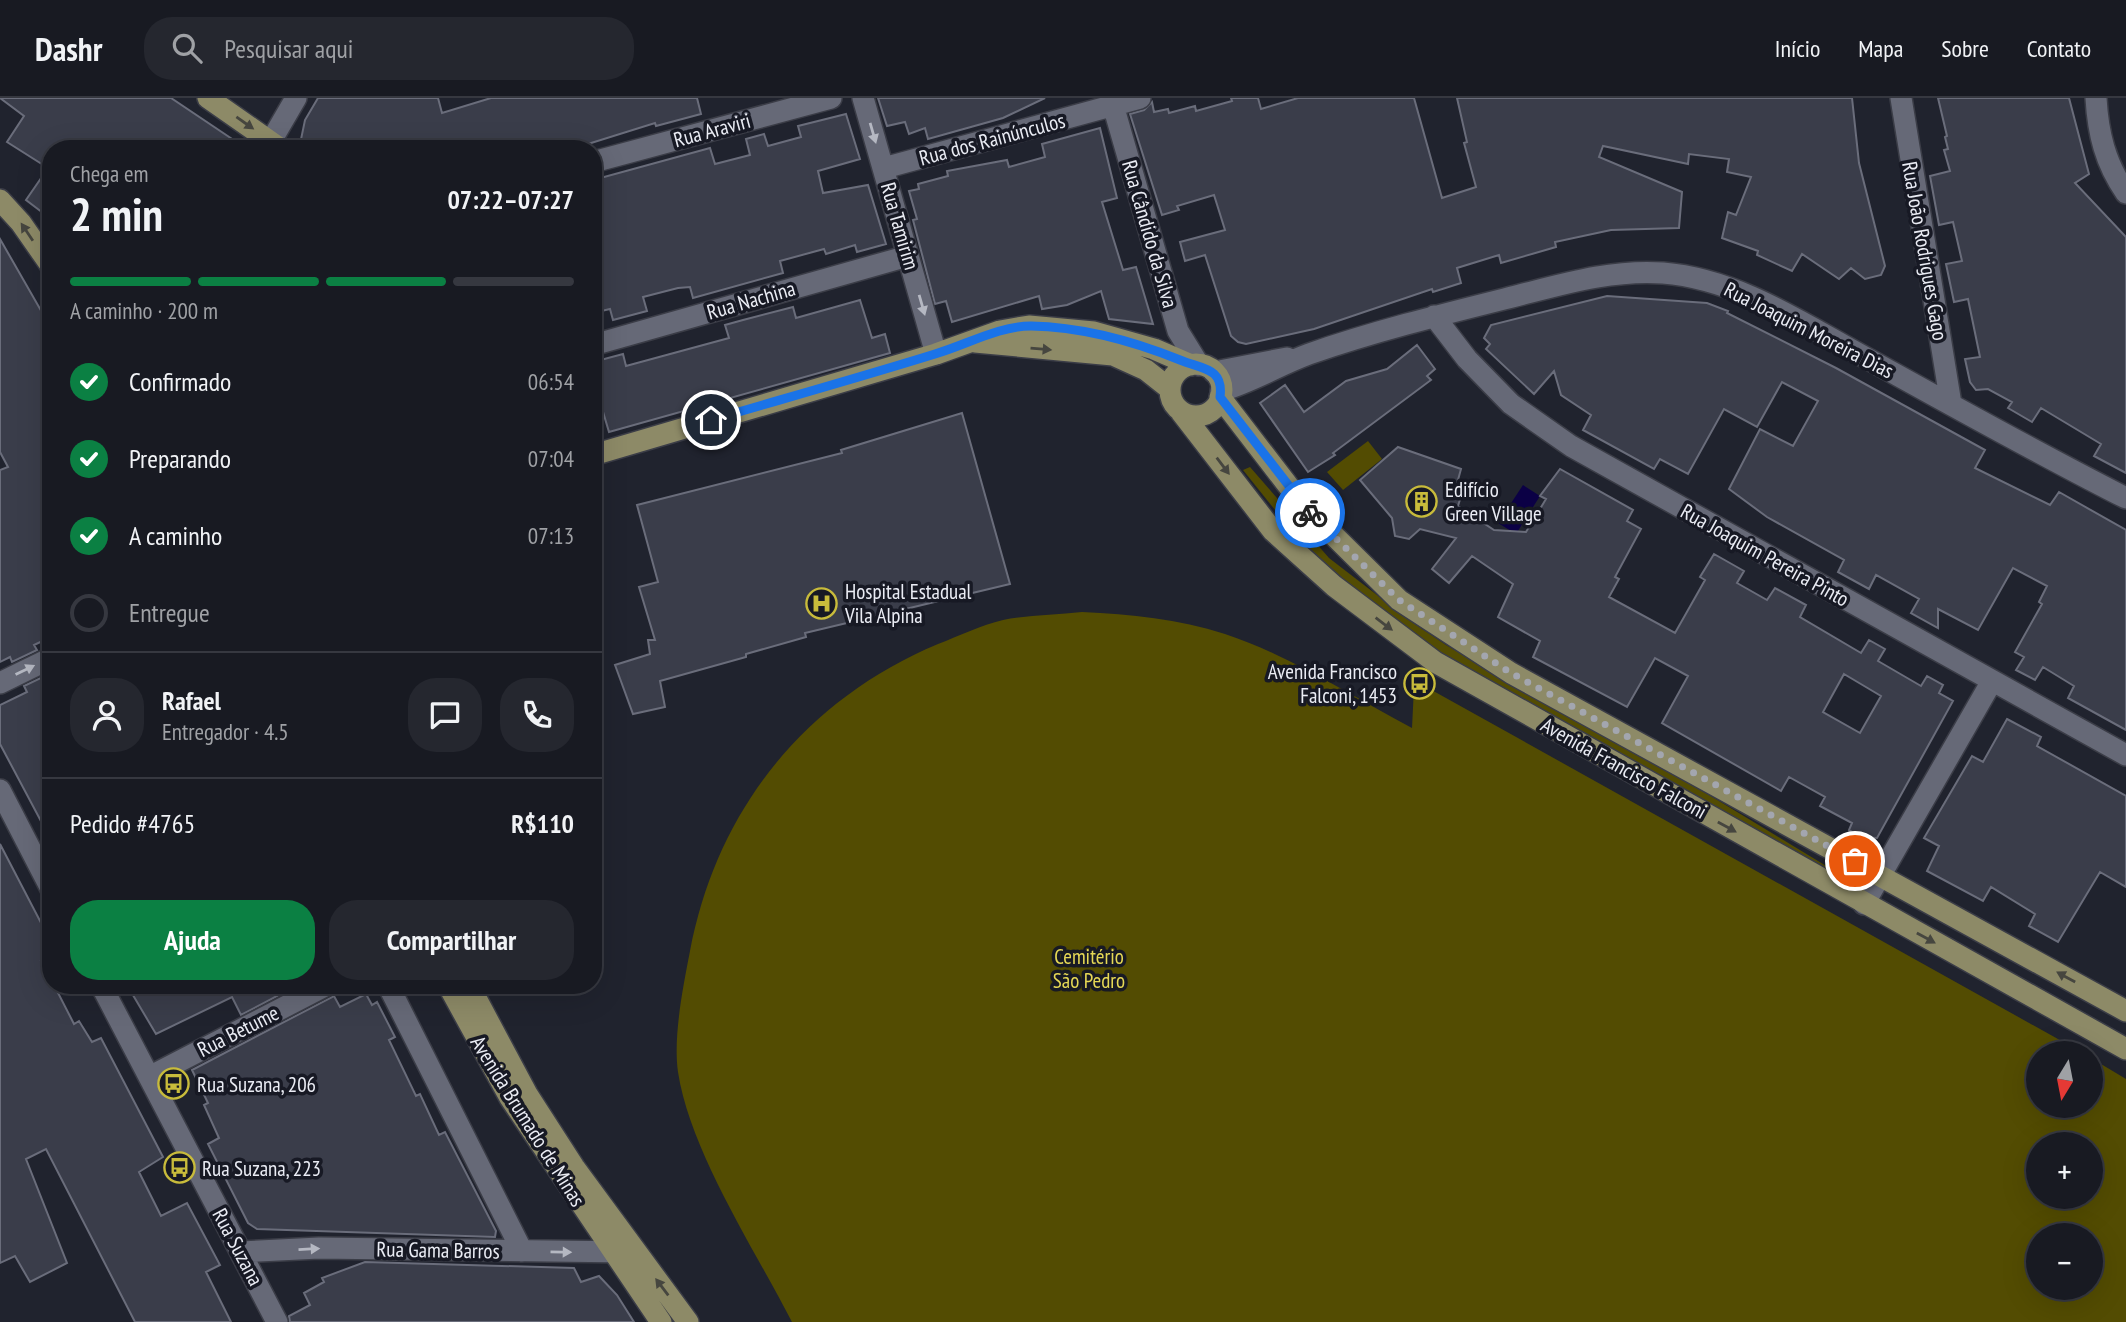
<!DOCTYPE html>
<html lang="pt">
<head>
<meta charset="utf-8">
<style>
  :root { --surface:#181a22; --page:#25272f; --text:#f1f3f6; --muted:#9fa1a5; --line:#363840; --accent:#0b8043 }
  body { margin:0; font-family:"PT Sans Narrow",sans-serif; background:var(--page); color:var(--text); height:100vh; display:flex; flex-direction:column; font-size:26px; white-space:nowrap }
  * { box-sizing:border-box; margin:0 }
  p { font-size:23px; color:var(--muted) }
  .icon { flex:none; width:38px; height:38px; fill:none; stroke:currentColor; stroke-width:2; stroke-linecap:round; stroke-linejoin:round }
  .map { position:relative; flex:1; overflow:hidden }
  .panel { position:absolute; left:42px; top:42px; width:560px; height:854px; display:flex; flex-direction:column; background:var(--surface); border-radius:28px; box-shadow:0 7px 28px #0002,0 0 0 2px var(--line) }
  .panel>* { flex:none }
  .needle { width:46px; rotate:190deg }
  .tools { position:absolute; left:2026px; top:943px; display:grid; gap:14px }
  .tools a { display:grid; place-items:center; width:77px; height:77px; border-radius:50%; background:var(--surface); box-shadow:0 7px 28px #0002,0 0 0 2px var(--line); font-size:35px }
  .pin { position:absolute; display:grid; place-items:center; width:60px; height:60px; color:#fff; margin:-30px; border:4px solid #fff; border-radius:50%; box-shadow:0 2px 7px #0007 }
  .courier { position:absolute; display:grid; place-items:center; width:70px; height:70px; margin:-35px; border:5px solid #1a73e8; border-radius:50%; background:#fff; color:#222; box-shadow:0 2px 9px #0007 }
  .headline em { font-style:normal; font-weight:800 }
  .headline div { display:flex; flex-direction:column-reverse }
  .headline { display:flex; align-items:center; justify-content:space-between; height:119px; padding:0 28px }
  h1 { font-size:46px; font-weight:800; line-height:52px }
  .bar { display:grid; grid-template-columns:repeat(4,1fr); gap:10px 7px; align-content:center; height:84px; padding:0 28px }
  .bar i { height:9px; border-radius:5px; background:var(--line) }
  .bar .selected { background:var(--accent) }
  .bar p { grid-column:span 4 }
  .line { display:flex; align-items:center; gap:18px; padding:0 28px; border-top:2px solid var(--line) }
  .line div { flex:1 }
  .round { display:grid; place-items:center; flex:none; width:74px; height:74px; border-radius:28px; background:var(--page) }
  ol { padding:0 28px; list-style:none }
  li { display:flex; align-items:center; gap:21px; height:77px }
  li p { margin-inline-start:auto }
  li .icon { padding:7px; border-radius:50%; background:var(--accent); color:#fff; stroke-width:4 }
  li:last-child { color:var(--muted) }
  li i { width:38px; height:38px; border:4px solid var(--line); border-radius:50% }
  .button { display:flex; gap:14px; margin-top:auto; padding:14px 28px }
  .button a { flex:1; height:80px; border-radius:28px; background:var(--accent); color:#fff; font-size:28px; font-weight:800; line-height:80px; text-align:center }
  .button a+a { background:var(--page); color:var(--text) }
  header { display:flex; align-items:center; gap:42px; box-sizing:border-box; height:98px; padding:0 35px; background:var(--surface); border-bottom:2px solid var(--line) }
  header strong { font-size:33px }
  nav { display:flex; gap:38px; margin-inline-start:auto; font-size:24px }
  .search { width:490px; height:63px; background:var(--page); display:flex; align-items:center; gap:18px; box-sizing:border-box; padding:0 24px; border-radius:28px; color:var(--muted); font-size:26px }
  .map>svg:first-child { display:block }
  .green { fill:#534c02; fill-rule:evenodd }
  .water { fill:#0b0045 }
  .building { fill:#3a3d4a; stroke:#6a6d7b; stroke-width:2; fill-rule:evenodd }
  .lines { fill:none; stroke-linecap:round; stroke-linejoin:round }
  .minor-casing { stroke:#3b3d47; stroke-width:24 }
  .major-casing { stroke:#3b3d47; stroke-width:24 }
  .minor { stroke:#666977; stroke-width:21 }
  .major { stroke:#8d8a67; stroke-width:21 }
  .oneway { fill:#46463f }
  .oneway2 { fill:#b5b8c2 }
  .done { stroke:#a3a6af; stroke-width:7; stroke-dasharray:0 12.6 }
  .route { stroke:#1a73e8; stroke-width:9 }
  .labels { text-anchor:middle; dominant-baseline:central; stroke-width:7; stroke-linejoin:round; paint-order:stroke }
  .street-label { font-size:21px; fill:#eaecf4; stroke:#171924 }
  .poi-label { font-size:21px; fill:#eaecf4; stroke:#171924; text-anchor:start }
  .park-label { font-size:21px; fill:#e6d855; stroke:#171924 }
</style>
</head>
<body>
<header>
<strong>Dashr</strong>
<div class="search"><svg class="icon" aria-label="search" viewBox="0 0 24 24"><circle cx="10" cy="10" r="6"/><path d="M15 15l6 6"/></svg>Pesquisar aqui</div>
<nav><a>Início</a><a>Mapa</a><a>Sobre</a><a>Contato</a></nav>
</header>
<div class="map">
<svg width="2126" height="1224" viewBox="0 0 2126 1224">
  <rect width="100%" height="100%" fill="#20232e"/>
  <!-- green -->
  <path class="green" d="M 1368,343 L 1382,361 L 1343,392 L 1327,374 Z
    M 1250,369 L 1329,460 L 1412,524 L 1446,547 L 1658,666 L 1856,786 L 1853,793 L 1435,556 L 1320,468 L 1243,372 Z
    M 1082,514 C 1131,516 1178,521 1225,536 C 1291,558 1351,598 1412,630 L 1414,589 L 1419,585 L 2083,955 L 2039,956 L 2039,1008 L 2091,1008 L 2091,960 L 2126,981 L 2126,1224 L 792,1224 C 755,1152 690,1053 678,974 C 673,939 683,889 690,853 C 717,711 805,602 938,546 C 959,538 981,527 1003,522 C 1028,517 1056,517 1082,514 ZM 2039,1046 L 2091,1046 L 2091,1099 L 2039,1099 ZM 2039,1138 L 2091,1138 L 2091,1190 L 2039,1190 Z"/>
  <!-- water -->
  <path class="water" d="M 1523,387 L 1540,398 L 1516,436 L 1498,425 Z"/>
  <!-- building -->
  <path class="building" d="M 0,0 L 171,0 L 247,51 L 51,51 L 51,121 L 26,102 L 48,70 L 7,44 L 24,18 Z
    M 318,0 L 438,0 L 442,15 L 491,0 L 697,0 L 701,16 L 656,28 L 655,25 L 572,51 L 299,51 L 305,22 Z
    M 878,0 L 1045,0 L 1003,20 L 928,41 L 925,30 L 909,36 L 905,24 L 887,28 Z
    M 1231,0 L 1258,0 L 1261,11 L 1298,0 L 1414,0 L 1442,100 L 1476,89 L 1464,45 L 1467,44 L 1457,0 L 1852,0 L 1859,65 L 1885,168 L 1881,177 L 1865,181 L 1851,170 L 1839,181 L 1802,156 L 1792,173 L 1757,157 L 1758,153 L 1722,140 L 1728,114 L 1736,117 L 1751,79 L 1727,74 L 1729,61 L 1689,56 L 1688,66 L 1603,48 L 1599,59 L 1682,94 L 1679,130 L 1611,132 L 1555,144 L 1556,149 L 1501,165 L 1499,157 L 1457,170 L 1461,185 L 1433,194 L 1432,191 L 1314,231 L 1246,246 L 1238,244 L 1231,238 L 1205,157 L 1185,163 L 1180,144 L 1225,132 L 1214,97 L 1177,108 L 1179,112 L 1162,117 L 1130,16 L 1144,12 L 1152,4 L 1154,14 L 1168,11 L 1169,15 L 1195,8 L 1196,13 L 1232,3 Z
    M 1938,0 L 2069,0 L 2089,76 L 2075,85 L 2126,139 L 2126,375 L 2094,358 L 2101,346 L 2041,310 L 2032,324 L 2008,310 L 2012,304 L 1988,291 L 1976,292 L 1970,284 L 1965,261 L 1980,259 L 1968,201 L 1954,204 L 1946,166 L 1962,163 L 1953,124 L 1939,127 L 1930,78 L 1950,73 L 1944,52 L 1948,51 L 1945,39 L 1947,38 Z
    M 846,16 L 860,61 L 818,73 L 823,95 L 868,87 L 886,146 L 857,154 L 855,147 L 826,156 L 824,151 L 780,163 L 783,175 L 693,200 L 690,189 L 678,190 L 643,199 L 647,213 L 613,222 L 610,211 L 593,215 L 593,82 L 710,50 L 715,66 L 750,57 L 746,41 L 764,36 L 768,48 L 801,39 L 798,28 Z
    M 1100,30 L 1117,100 L 1102,104 L 1123,172 L 1136,169 L 1153,226 L 1109,221 L 1101,193 L 1067,207 L 1042,211 L 1039,198 L 952,224 L 946,203 L 935,206 L 913,122 L 917,121 L 909,93 L 919,91 L 918,86 L 948,78 L 947,73 L 1007,62 L 1009,69 L 1045,59 L 1042,46 Z
    M 0,141 L 51,230 L 51,539 L 34,547 L 37,552 L 12,564 L 10,559 L 0,564 L 0,372 L 8,369 L 0,354 Z
    M 1607,198 L 1707,205 L 1728,213 L 1727,215 L 1836,270 L 1985,352 L 1975,370 L 2050,407 L 2059,394 L 2126,432 L 2126,632 L 2068,600 L 2074,588 L 2043,569 L 2035,582 L 2016,572 L 2024,559 L 2015,554 L 2042,506 L 2039,504 L 2047,488 L 2013,470 L 1978,532 L 1938,511 L 1938,530 L 1911,515 L 1919,501 L 1876,477 L 1869,491 L 1838,474 L 1844,462 L 1767,419 L 1729,391 L 1760,331 L 1793,348 L 1818,303 L 1782,284 L 1757,329 L 1724,311 L 1688,376 L 1660,361 L 1654,371 L 1583,332 L 1591,317 L 1561,297 L 1554,273 L 1534,296 L 1486,251 L 1490,246 L 1484,240 L 1491,227 Z
    M 860,202 L 872,240 L 885,236 L 890,255 L 609,334 L 593,280 L 593,264 L 623,256 L 626,268 L 729,240 L 725,227 L 743,222 L 793,209 L 796,220 Z
    M 1417,247 L 1435,271 L 1427,278 L 1431,282 L 1333,355 L 1335,357 L 1308,374 L 1260,305 L 1285,287 L 1304,314 L 1346,283 L 1387,271 Z
    M 962,315 L 1010,486 L 805,535 L 806,539 L 746,556 L 746,559 L 660,583 L 665,609 L 633,616 L 615,567 L 650,556 L 648,542 L 655,542 L 639,489 L 658,484 L 637,407 L 842,355 L 841,352 Z
    M 1398,349 L 1461,371 L 1458,382 L 1462,384 L 1459,394 L 1462,395 L 1458,408 L 1494,432 L 1526,434 L 1546,401 L 1540,398 L 1560,371 L 1633,412 L 1627,423 L 1641,431 L 1615,479 L 1619,481 L 1609,499 L 1675,535 L 1705,482 L 1700,479 L 1714,456 L 1744,473 L 1737,485 L 1767,502 L 1775,490 L 1806,507 L 1800,519 L 1861,555 L 1869,542 L 1885,551 L 1878,563 L 1921,588 L 1927,578 L 1943,587 L 1939,595 L 1953,603 L 1877,740 L 1861,739 L 1849,732 L 1852,725 L 1820,708 L 1825,699 L 1789,679 L 1781,693 L 1662,625 L 1688,578 L 1655,560 L 1627,609 L 1533,559 L 1540,543 L 1498,519 L 1513,486 L 1472,458 L 1449,485 L 1432,471 L 1456,440 L 1420,431 L 1409,441 L 1395,438 L 1392,420 L 1360,382 ZM 1844,576 L 1881,598 L 1860,635 L 1823,614 Z
    M 49,576 L 51,580 L 51,742 L 0,646 L 0,607 L 27,594 L 24,588 Z
    M 2007,621 L 2041,639 L 2037,648 L 2126,698 L 2126,789 L 2100,774 L 2058,844 L 2029,828 L 2035,816 L 1991,789 L 1983,803 L 1927,773 L 1939,748 L 1924,740 L 1972,658 L 1983,664 Z
    M 0,746 L 51,844 L 51,858 L 41,863 L 51,887 L 54,887 L 74,926 L 79,923 L 92,944 L 101,940 L 163,1059 L 139,1074 L 161,1118 L 187,1105 L 220,1167 L 206,1174 L 231,1224 L 135,1224 L 46,1051 L 26,1061 L 67,1165 L 30,1184 L 15,1158 L 0,1165 Z
    M 127,887 L 298,887 L 241,917 L 232,899 L 156,936 Z
    M 366,896 L 372,907 L 377,904 L 395,939 L 389,942 L 416,998 L 420,996 L 439,1037 L 445,1034 L 496,1133 L 495,1139 L 257,1131 L 248,1125 L 208,1046 L 219,1040 L 204,1007 L 208,1005 L 192,972 L 334,898 L 340,909 Z
    M 365,1164 L 574,1170 L 581,1184 L 599,1178 L 617,1197 L 634,1224 L 290,1224 L 289,1218 L 310,1207 L 304,1195 L 324,1184 L 322,1180 Z"/>
  <g class="lines">
    <defs>
      <path id="minor" d="M 863,0 L 936,256
        M 1111,0 L 1178,233 L 1199,267
        M 1901,0 L 1951,306
        M 2096,0 C 2098,35 2105,65 2126,95
        M 271,43 L 296,0
        M 593,64 L 831,0
        M 884,70 L 1140,0
        M 1434,218 L 1467,261 L 1511,306 L 1571,348 L 2126,657
        M 593,247 L 908,158
        M 1214,274 L 1287,260
        M 1221,293 C 1252,284 1279,267 1309,256 C 1375,233 1444,216 1512,199 C 1560,187 1612,171 1663,175 C 1739,181 1805,227 1870,262 C 1955,309 2039,356 2126,400
        M 0,585 L 51,560
        M 0,692 L 51,791
        M 1864,806 L 1992,583
        M 101,887 L 277,1224
        M 388,887 L 522,1153
        M 149,979 L 327,887
        M 241,1154 L 319,1150 L 631,1154"/>
      <path id="major" d="M 208,0 L 281,51
        M 0,102 L 21,125 L 51,168
        M 975,244 L 1113,257 L 1146,272 L 1170,291
        M1170 292a26 26 0 1 1 52 0a26 26 0 1 1-52 0Z
        M 1220,299 L 1303,407 L 1399,502 L 1511,575 L 2126,913
        M 1181,314 L 1273,433 L 1334,488 L 1435,564 L 2126,951
        M 593,357 L 936,256 L 1000,233 L 1029,228 L 1094,234 L 1154,251 L 1191,267
        M 448,887 L 510,1000 L 661,1224
        M 469,887 L 527,996 L 574,1069 L 688,1224"/>
    </defs>
    <!-- minor casing -->
    <use href="#minor" class="minor-casing"/>
    <!-- major casing -->
    <use href="#major" class="major-casing"/>
    <!-- minor -->
    <use href="#minor" class="minor"/>
    <!-- major -->
    <use href="#major" class="major"/>
  </g>
  <!-- one-way arrows -->
  <defs><path id="oneway-solid" d="M-6-.8H1V-3.2L6.5 0L1 3.2V.8H-6Z" transform="scale(1.75)"/></defs>
  <g class="oneway">
    <use href="#oneway-solid" transform="translate(245 25) rotate(35)"/>
    <use href="#oneway-solid" transform="translate(27 134) rotate(-124)"/>
    <use href="#oneway-solid" transform="translate(1041 251) rotate(5)"/>
    <use href="#oneway-solid" transform="translate(1223 368) rotate(53)"/>
    <use href="#oneway-solid" transform="translate(1384 526) rotate(37)"/>
    <use href="#oneway-solid" transform="translate(1727 729) rotate(29)"/>
    <use href="#oneway-solid" transform="translate(1926 840) rotate(29)"/>
    <use href="#oneway-solid" transform="translate(2066 879) rotate(-151)"/>
    <use href="#oneway-solid" transform="translate(662 1189) rotate(-127)"/>
  </g>
  <g class="oneway2">
    <use href="#oneway-solid" transform="translate(873 35) rotate(74)"/>
    <use href="#oneway-solid" transform="translate(922 207) rotate(74)"/>
    <use href="#oneway-solid" transform="translate(25 572) rotate(-26)"/>
    <use href="#oneway-solid" transform="translate(309 1151) rotate(-3)"/>
    <use href="#oneway-solid" transform="translate(561 1154) rotate(1)"/>
  </g>
  <g class="lines">
    <!-- done -->
    <path class="done" d="M 1310,415 L 1399,502 L 1511,575 L 1855,763"/>
    <!-- route -->
    <path class="route" d="M 711,322 C 786,300 861,279 935,256 C 966,247 999,228 1031,228 C 1083,229 1133,243 1180,262 C 1201,271 1224,269 1220,299 L 1310,415"/>
  </g>
  <!-- icons -->
  <defs>
    <symbol id="building-ring" viewBox="-11 -11 22 22"><circle r="9.5" fill="#171924" stroke="#c8bb3b" stroke-width="1.5"/><path d="M-4-6H4V6H1V3H-1V6H-4ZM-2.5-4.3h1.7v1.8h-1.7ZM.8-4.3h1.7v1.8H.8ZM-2.5-1h1.7V.8h-1.7ZM.8-1h1.7V.8H.8Z" fill="#c8bb3b"/></symbol>
    <symbol id="hospital-ring" viewBox="-11 -11 22 22"><circle r="9.5" fill="#171924" stroke="#c8bb3b" stroke-width="1.5"/><path d="M-5-5h3v3.5h4V-5h3V5h-3V1.5h-4V5h-3Z" fill="#c8bb3b"/></symbol>
    <symbol id="bus-ring" viewBox="-11 -11 22 22"><circle r="9.5" fill="#171924" stroke="#c8bb3b" stroke-width="1.5"/><path d="M-5-6H5V4H4V6H2V4H-2V6H-4V4H-5ZM-3.5-4V0h7V-4ZM-3.5 1.2v1.5H-2V1.2ZM2 1.2v1.5H3.5V1.2Z" fill="#c8bb3b"/></symbol>
  </defs>
  <g fill-rule="evenodd">
    <use href="#building-ring" x="1404" y="386" width="35" height="35"/>
    <use href="#hospital-ring" x="804" y="488" width="35" height="35"/>
    <use href="#bus-ring" x="1402" y="568" width="35" height="35"/>
    <use href="#bus-ring" x="156" y="968" width="35" height="35"/>
    <use href="#bus-ring" x="162" y="1052" width="35" height="35"/>
  </g>
  <g class="labels">
    <!-- street labels -->
    <g class="street-label">
      <text transform="translate(712 32) rotate(-15)">Rua Araviri</text>
      <text transform="translate(992 41) rotate(-15)">Rua dos Rainúnculos</text>
      <text transform="translate(900 128) rotate(74)">Rua Tamirim</text>
      <text transform="translate(1150 136) rotate(74)">Rua Cândido da Silva</text>
      <text transform="translate(1925 153) rotate(80)">Rua João Rodrigues Gago</text>
      <text transform="translate(751 202) rotate(-16)">Rua Nachina</text>
      <text transform="translate(1809 232) rotate(27)">Rua Joaquim Moreira Dias</text>
      <text transform="translate(1765 457) rotate(29)">Rua Joaquim Pereira Pinto</text>
      <text transform="translate(1624 670) rotate(29)">Avenida Francisco Falconi</text>
      <text transform="translate(238 933) rotate(-27)">Rua Betume</text>
      <text transform="translate(528 1023) rotate(58)">Avenida Brumado de Minas</text>
      <text transform="translate(238 1149) rotate(62)">Rua Suzana</text>
      <text transform="translate(438 1152) rotate(1)">Rua Gama Barros</text>
    </g>
    <!-- poi labels -->
    <g class="poi-label">
      <text x="1445" y="391">Edifício<tspan x="1445" dy="24">Green Village</tspan></text>
      <text x="845" y="493">Hospital Estadual<tspan x="845" dy="24">Vila Alpina</tspan></text>
      <text x="1397" y="573" text-anchor="end">Avenida Francisco<tspan x="1397" dy="24">Falconi, 1453</tspan></text>
      <text x="197" y="986">Rua Suzana, 206</text>
      <text x="202" y="1070">Rua Suzana, 223</text>
    </g>
    <!-- park labels -->
    <g class="park-label">
      <text x="1089" y="858">Cemitério<tspan x="1089" dy="24">São Pedro</tspan></text>
    </g>
  </g>
</svg>
<div class="tools">
<a><svg class="needle" viewBox="-14 -14 28 28"><path d="M0-13l5 13h-10z" fill="#e53935"/><path d="M0 13l5-13h-10z" fill="#9fa1a5"/></svg></a>
<a>+</a>
<a>−</a>
</div>
<div class="pin" style="left:1855px;top:763px;background:#ea580c"><svg class="icon" aria-label="bag" viewBox="0 0 24 24"><path d="M5 8h14l-1 12H6zM9 8a3 3 0 0 1 6 0"/></svg></div>
<div class="pin" style="left:711px;top:322px;background:#1f2937"><svg class="icon" aria-label="home" viewBox="0 0 24 24"><path d="M3 11l9-7 9 7M6 9v11h12V9"/></svg></div>
<div class="courier" style="left:1310px;top:415px"><svg class="icon" aria-label="bike" viewBox="0 0 24 24"><circle cx="6" cy="16" r="4"/><circle cx="18" cy="16" r="4"/><path d="M6 16l4-8h5l3 8M10 8l3 8H6M13 5h3"/></svg></div>
<section class="panel">
<div class="headline"><div><h1>2 min</h1><p>Chega em</p></div><em>07:22–07:27</em></div>
<div class="bar"><i class="selected"></i><i class="selected"></i><i class="selected"></i><i></i><p>A caminho · 200 m</p></div>
<ol>
<li><svg class="icon" aria-label="check" viewBox="0 0 24 24"><path d="M5 12l5 5 9-10"/></svg>Confirmado<p>06:54</p></li>
<li><svg class="icon" aria-label="check" viewBox="0 0 24 24"><path d="M5 12l5 5 9-10"/></svg>Preparando<p>07:04</p></li>
<li><svg class="icon" aria-label="check" viewBox="0 0 24 24"><path d="M5 12l5 5 9-10"/></svg>A caminho<p>07:13</p></li>
<li><i></i>Entregue</li>
</ol>
<div class="line" style="height:126px"><a class="round"><svg class="icon" aria-label="person" viewBox="0 0 24 24"><circle cx="12" cy="8" r="4"/><path d="M4 21q1-7 8-7t8 7"/></svg></a><div><b>Rafael</b><p>Entregador · 4.5</p></div><a class="round"><svg class="icon" aria-label="chat" viewBox="0 0 24 24"><path d="M4 5h16v11H9l-5 4z"/></svg></a><a class="round"><svg class="icon" aria-label="phone" viewBox="0 0 24 24"><path d="M5 4h4l2 5-3 2q2 4 5 5l2-3 5 2v4C11 20 4 13 5 4z"/></svg></a></div>
<div class="line" style="height:91px"><div>Pedido #4765</div><b>R$110</b></div>
<div class="button"><a>Ajuda</a><a>Compartilhar</a></div>
</section>
</div>
</body>
</html>
